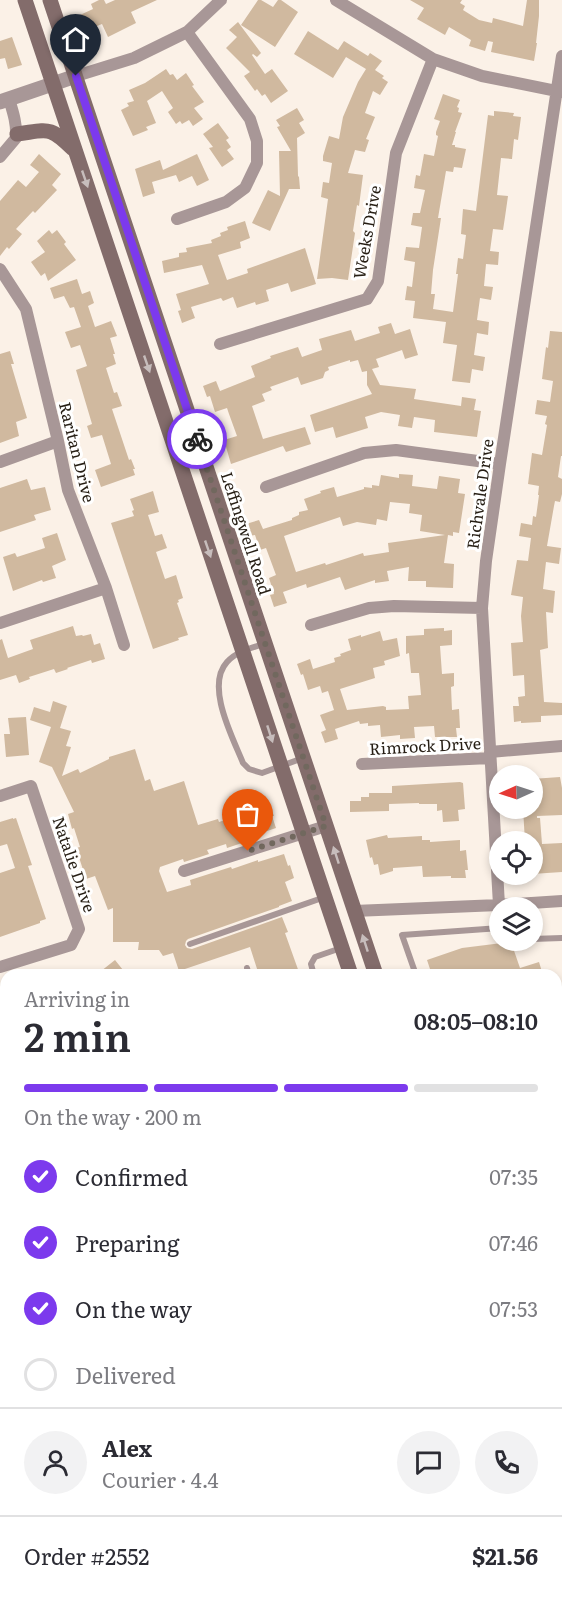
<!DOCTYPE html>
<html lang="en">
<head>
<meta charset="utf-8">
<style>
  :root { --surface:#fff; --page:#f2f2f3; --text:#2b2b33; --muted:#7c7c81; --line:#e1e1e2; --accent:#7c3aed }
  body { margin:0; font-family:Literata,serif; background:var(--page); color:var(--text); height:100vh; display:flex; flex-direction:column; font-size:22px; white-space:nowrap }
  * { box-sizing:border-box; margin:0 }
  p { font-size:20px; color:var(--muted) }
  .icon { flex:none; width:33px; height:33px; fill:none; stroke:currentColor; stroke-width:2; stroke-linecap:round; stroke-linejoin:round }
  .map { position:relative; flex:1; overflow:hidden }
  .sheet { position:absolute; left:0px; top:969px; width:562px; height:638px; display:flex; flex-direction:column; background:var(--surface); border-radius:18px 18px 0 0; box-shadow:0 3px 9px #0003 }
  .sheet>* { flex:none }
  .needle { width:39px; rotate:267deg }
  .buttons { position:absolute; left:489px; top:765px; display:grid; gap:12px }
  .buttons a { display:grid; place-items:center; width:54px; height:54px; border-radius:50%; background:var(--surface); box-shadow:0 3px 9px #0003; font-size:30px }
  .pin { position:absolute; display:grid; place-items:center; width:51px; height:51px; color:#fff; margin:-62px -26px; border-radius:50% 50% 50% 0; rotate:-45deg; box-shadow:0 0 6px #0007 }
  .pin .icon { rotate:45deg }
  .courier { position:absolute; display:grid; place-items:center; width:60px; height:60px; margin:-30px; border:4px solid #7c3aed; border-radius:50%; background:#fff; color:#222; box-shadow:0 2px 8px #0007 }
  .overview em { font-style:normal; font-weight:600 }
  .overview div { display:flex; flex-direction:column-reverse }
  .overview { display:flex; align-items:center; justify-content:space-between; height:102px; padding:0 24px }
  h1 { font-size:39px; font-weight:600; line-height:45px }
  .bar { display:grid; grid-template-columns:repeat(4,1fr); gap:9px 6px; align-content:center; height:72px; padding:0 24px }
  .bar i { height:8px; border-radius:4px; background:var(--line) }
  .bar .current { background:var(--accent) }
  .bar p { grid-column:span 4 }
  .line { display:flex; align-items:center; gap:15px; padding:0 24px; border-top:2px solid var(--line) }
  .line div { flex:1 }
  .round { display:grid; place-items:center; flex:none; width:63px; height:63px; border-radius:32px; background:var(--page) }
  ol { padding:0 24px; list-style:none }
  li { display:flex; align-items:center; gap:18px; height:66px }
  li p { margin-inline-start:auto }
  li .icon { padding:6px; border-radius:50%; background:var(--accent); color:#fff; stroke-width:4 }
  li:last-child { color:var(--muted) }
  li i { width:33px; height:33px; border:3px solid var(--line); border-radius:50% }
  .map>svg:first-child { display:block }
  .education { fill:#fde2dc }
  .building { fill:#d0b99f; fill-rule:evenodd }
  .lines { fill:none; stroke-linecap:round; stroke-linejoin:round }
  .service { stroke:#a89797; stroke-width:6 }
  .minor { stroke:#a89797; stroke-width:12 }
  .tertiary { stroke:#a89797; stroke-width:15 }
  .secondary { stroke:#836c6b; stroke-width:15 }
  .primary { stroke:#694d4c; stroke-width:15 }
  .oneway { fill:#c7bdbc }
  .done { stroke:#71685e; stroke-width:6; stroke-dasharray:0 10.8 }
  .route { stroke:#7c3aed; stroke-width:8 }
  .labels { text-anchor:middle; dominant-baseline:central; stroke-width:6; stroke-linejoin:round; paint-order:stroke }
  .street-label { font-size:16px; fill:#261e14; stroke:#fff }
</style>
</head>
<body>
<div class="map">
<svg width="562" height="1606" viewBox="0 0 562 1606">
  <rect width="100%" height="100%" fill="#fbf1e7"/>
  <!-- education -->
  <path class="education" d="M 0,1446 L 6,1449 L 6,1600 L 274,1600 L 277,1602 L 278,1606 L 0,1606 Z"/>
  <!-- building -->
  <path class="building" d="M 99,0 L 104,0 L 106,4 L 115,0 L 157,0 L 131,12 L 136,23 L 108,37 L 102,24 L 87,30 L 80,15 L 93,9 L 91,4 Z
    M 258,0 L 261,0 L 273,7 L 278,0 L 281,0 L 298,12 L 275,47 L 241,25 Z
    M 410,0 L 462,0 L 460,3 L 465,6 L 463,10 L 479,20 L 492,23 L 493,18 L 523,26 L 527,0 L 539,0 L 539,16 L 536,43 L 537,43 L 534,61 L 491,52 L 493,42 L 488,41 L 485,51 L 469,46 L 471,40 L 449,27 L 445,35 L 417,19 L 424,8 Z
    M 238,22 L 261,53 L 257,57 L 253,54 L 252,55 L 265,74 L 272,69 L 288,91 L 271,103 L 265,94 L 262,96 L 257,89 L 255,91 L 244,76 L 250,72 L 226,48 L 237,37 L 229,30 Z
    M 308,31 L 338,50 L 344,41 L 368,56 L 370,53 L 382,61 L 375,70 L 384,76 L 382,78 L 388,82 L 380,95 L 373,91 L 365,113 L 375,117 L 366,139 L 369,140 L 365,152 L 355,150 L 348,173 L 363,175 L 359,206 L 357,205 L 353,231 L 355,233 L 348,280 L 332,278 L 317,279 L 328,199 L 321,197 L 323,182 L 329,183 L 332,163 L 323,161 L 323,156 L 329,136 L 339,139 L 343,117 L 358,82 L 366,69 L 346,57 L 333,78 L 294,54 Z
    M 12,37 L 22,65 L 8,69 L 5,58 L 0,59 L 0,41 Z
    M 166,69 L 170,75 L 173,74 L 177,80 L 186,73 L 194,85 L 192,86 L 204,102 L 194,108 L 203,119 L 193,126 L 189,120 L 182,124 L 180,121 L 176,124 L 168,112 L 173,108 L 162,91 L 147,101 L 156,123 L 146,127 L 148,130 L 133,136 L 121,110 L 129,106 L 127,103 L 134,101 L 129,90 L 145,83 Z
    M 443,94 L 460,100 L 457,107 L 459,108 L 458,112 L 462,113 L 455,132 L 456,132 L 452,145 L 455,145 L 455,147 L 466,149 L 462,168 L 454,167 L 453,172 L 446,171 L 438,218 L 441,218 L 433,270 L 431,294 L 435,294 L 433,309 L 453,312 L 458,274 L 456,274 L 458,258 L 463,259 L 466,235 L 461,234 L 463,209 L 476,211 L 488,115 L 494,116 L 494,111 L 514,113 L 513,116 L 521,117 L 518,140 L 514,139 L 512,159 L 501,158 L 497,195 L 508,196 L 505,217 L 503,230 L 493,229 L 490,251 L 499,252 L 498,265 L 486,264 L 484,286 L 493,287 L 491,300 L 480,298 L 477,320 L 489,322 L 488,335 L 477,333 L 474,355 L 485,357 L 483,371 L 472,369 L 470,383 L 452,381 L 457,345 L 443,343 L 446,322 L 413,318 L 415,301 L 405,300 L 407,286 L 412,287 L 415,262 L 404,260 L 406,247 L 419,248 L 422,227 L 411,225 L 413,213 L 420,213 L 425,190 L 414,188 L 416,175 L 420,176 L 424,154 L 434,156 L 438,136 L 436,135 L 436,132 L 440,121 L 434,119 Z
    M 297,108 L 304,120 L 299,123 L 305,133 L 297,138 L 298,176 L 299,177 L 300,189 L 289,189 L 270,231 L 252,223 L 268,190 L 280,196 L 279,151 L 291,151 L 277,127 L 280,126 L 276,120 Z
    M 218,123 L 229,138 L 226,140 L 231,147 L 227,150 L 234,159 L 222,167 L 209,148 L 213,147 L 203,134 Z
    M 39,154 L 61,174 L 52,185 L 57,190 L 35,213 L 33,211 L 16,229 L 22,234 L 9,249 L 7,247 L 0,256 L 0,201 L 18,180 L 26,187 L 39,172 L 30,165 Z
    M 197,154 L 209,180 L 197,186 L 192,176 L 179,182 L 176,175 L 152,182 L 155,193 L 143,197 L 135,169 L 160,160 L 163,170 Z
    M 245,221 L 250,238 L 240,242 L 241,248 L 218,255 L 227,280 L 248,273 L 247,269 L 305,248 L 316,284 L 291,292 L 288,283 L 266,290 L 269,301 L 256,305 L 255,302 L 237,308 L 233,297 L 223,301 L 221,298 L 191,307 L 195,318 L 182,323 L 178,311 L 181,310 L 176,294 L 209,284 L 202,265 L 164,273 L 162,261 L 179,257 L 179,253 L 187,252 L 186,248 L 212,243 L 211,240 L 221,236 L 220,233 L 228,230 L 227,227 Z
    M 49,230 L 52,234 L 57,230 L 66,242 L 64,244 L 76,260 L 48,281 L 45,273 L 41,276 L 31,262 L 45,252 L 37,241 Z
    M 77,279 L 82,294 L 90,291 L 94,303 L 88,306 L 95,327 L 111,321 L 117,336 L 110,338 L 115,354 L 113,354 L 116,364 L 106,368 L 114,393 L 117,392 L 122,406 L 112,409 L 129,460 L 131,459 L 135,469 L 133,469 L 135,475 L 101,487 L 95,470 L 111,464 L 102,435 L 91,438 L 87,426 L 92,424 L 76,370 L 87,366 L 80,345 L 71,348 L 65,332 L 81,327 L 74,307 L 70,308 L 64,296 L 54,299 L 50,288 Z
    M 391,323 L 395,334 L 410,329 L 418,355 L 405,359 L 402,350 L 376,359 L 379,367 L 372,369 L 380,385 L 416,389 L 414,399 L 461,406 L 462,397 L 476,399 L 474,410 L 481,411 L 477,437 L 434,432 L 435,420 L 414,417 L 412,428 L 398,426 L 400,415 L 381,412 L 365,417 L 368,428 L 336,438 L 333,427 L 315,432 L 310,415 L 372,394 L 367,385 L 367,371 L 362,372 L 358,360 L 350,362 L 350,360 L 328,367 L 329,370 L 325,372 L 323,378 L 301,385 L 298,377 L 270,387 L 272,390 L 262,394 L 265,401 L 252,406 L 263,439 L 305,427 L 311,444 L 286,452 L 283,446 L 231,464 L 224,440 L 237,436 L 229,414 L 227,408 L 215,412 L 210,396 L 207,397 L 203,386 L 216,381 L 220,391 L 255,377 L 251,366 L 271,358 L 270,356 L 298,347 L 302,357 L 322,350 L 319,339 L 351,330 L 355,341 L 380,333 L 378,327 Z
    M 550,331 L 562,332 L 562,456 L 561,456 L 558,477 L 562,479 L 562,494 L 560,502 L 555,501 L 554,506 L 547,546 L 561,548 L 559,564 L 546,562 L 543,589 L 555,591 L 553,613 L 546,612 L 548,648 L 540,650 L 544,702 L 562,703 L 562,715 L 541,716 L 541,722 L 521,723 L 521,721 L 514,722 L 513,706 L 519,706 L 518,697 L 525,696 L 524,675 L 513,676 L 511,643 L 523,642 L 521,616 L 523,597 L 511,595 L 517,560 L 528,561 L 531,538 L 519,536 L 521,523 L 532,525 L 533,516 L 536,517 L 539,495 L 538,495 L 539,486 L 528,484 L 532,453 L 542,455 L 547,425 L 545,424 L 547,416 L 535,414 L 537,400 L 550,402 L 553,381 L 542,379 L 546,347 L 548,348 Z
    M 10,351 L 14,364 L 11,364 L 27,418 L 16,422 L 19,436 L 0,443 L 0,354 Z
    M 399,474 L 413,475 L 412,486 L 437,489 L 439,476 L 460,479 L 458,493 L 465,494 L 459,533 L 453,532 L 453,536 L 448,535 L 444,563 L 454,564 L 453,588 L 426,587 L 426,581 L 408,581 L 409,567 L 387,571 L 389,581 L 375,583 L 375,580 L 345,590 L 340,577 L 307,588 L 306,584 L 283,592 L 287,603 L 274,607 L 270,595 L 274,594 L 269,578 L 276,575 L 266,548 L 260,550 L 255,535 L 249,536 L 246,524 L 259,520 L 263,529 L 292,520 L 292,518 L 299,515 L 299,512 L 308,510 L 304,499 L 321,493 L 320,491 L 334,487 L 337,497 L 364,489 L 364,487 L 372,488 L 372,485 L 379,486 L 381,475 L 399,478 ZM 390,502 L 410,504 L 409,513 L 422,515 L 420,531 L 445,535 L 388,543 L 389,552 L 364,556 L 363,553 L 326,565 L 325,563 L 296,572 L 284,536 L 340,517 L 343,526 L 357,522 L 376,525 L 377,519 L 387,521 Z
    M 27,479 L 31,490 L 45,487 L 51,510 L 34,515 L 36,520 L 0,532 L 0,488 Z
    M 153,491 L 159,512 L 148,515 L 155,536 L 162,534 L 167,548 L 156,552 L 165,579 L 176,575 L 183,598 L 178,600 L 179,602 L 177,603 L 188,635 L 178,638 L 179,640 L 153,649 L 111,523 L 134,516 L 132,511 L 134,510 L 130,499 Z
    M 57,533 L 66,560 L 52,566 L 56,578 L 43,582 L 42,580 L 13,591 L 3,557 L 15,553 L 17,557 L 45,548 L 42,538 Z
    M 73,626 L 76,636 L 82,635 L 83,636 L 91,634 L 94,645 L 100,643 L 105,659 L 92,663 L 91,660 L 67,668 L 68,669 L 56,673 L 54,669 L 29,677 L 30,679 L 19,683 L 16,675 L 0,680 L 0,640 L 2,639 L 8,658 L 33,649 L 30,640 Z
    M 444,628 L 444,631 L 452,630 L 452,645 L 440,646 L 442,674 L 454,673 L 454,686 L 451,687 L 452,710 L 459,709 L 460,728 L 456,728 L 457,737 L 435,737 L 434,726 L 414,727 L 415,738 L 400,739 L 400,735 L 381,737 L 380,725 L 368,726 L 368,723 L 360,724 L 359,721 L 335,729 L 338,739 L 325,743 L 321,732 L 326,730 L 320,715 L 334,710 L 328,691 L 322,693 L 320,686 L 308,690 L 303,674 L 301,675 L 297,664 L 310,659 L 313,669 L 335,662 L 334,658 L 341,656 L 340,654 L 351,650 L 348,639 L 361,635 L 361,637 L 380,631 L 383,641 L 397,638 L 400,656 L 384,661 L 385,665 L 373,668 L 375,678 L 340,689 L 347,710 L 383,706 L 386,707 L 386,710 L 409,709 L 408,696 L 421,695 L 419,673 L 411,673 L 409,653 L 406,654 L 406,636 L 424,635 L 424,629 Z
    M 53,701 L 67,706 L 60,728 L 71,731 L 66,746 L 71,747 L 62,776 L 78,769 L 80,773 L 109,759 L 109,757 L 135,749 L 145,781 L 150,779 L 154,791 L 184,781 L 198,825 L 218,819 L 219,822 L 243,814 L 242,811 L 269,803 L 274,816 L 272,816 L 276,828 L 250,837 L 251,840 L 227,848 L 226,844 L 207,850 L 209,854 L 200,857 L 184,862 L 183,859 L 160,867 L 159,871 L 167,892 L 191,885 L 190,880 L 231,867 L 232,869 L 258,860 L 258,862 L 284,854 L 288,866 L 290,865 L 294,878 L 285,882 L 292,901 L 279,906 L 279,907 L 188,939 L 186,941 L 185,945 L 187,948 L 192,949 L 282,917 L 288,932 L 285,933 L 300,975 L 259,975 L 250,947 L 179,971 L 173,953 L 163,956 L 159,950 L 138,950 L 139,942 L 113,942 L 113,908 L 108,910 L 95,876 L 86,879 L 76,848 L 80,847 L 74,828 L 72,829 L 68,814 L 74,812 L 52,767 L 39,762 L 51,727 L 30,720 L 34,707 L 50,712 Z
    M 26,717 L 29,755 L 6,757 L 4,734 L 10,734 L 8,718 Z
    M 560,777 L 562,788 L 562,815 L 537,816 L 537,818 L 540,818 L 542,844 L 562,843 L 562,872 L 532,874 L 532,842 L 525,842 L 523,808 L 532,808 L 532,779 Z
    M 460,782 L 463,783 L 465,809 L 458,810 L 459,821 L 443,822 L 442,810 L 437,811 L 437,804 L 419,804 L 419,803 L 389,804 L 389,811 L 350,812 L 350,801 L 361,801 L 361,797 L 369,797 L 369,793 L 392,793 L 392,786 Z
    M 13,818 L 13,819 L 16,818 L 32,865 L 28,866 L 46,919 L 40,921 L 40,923 L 0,937 L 0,873 L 15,868 L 7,844 L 0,846 L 0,822 Z
    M 387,835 L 388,838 L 422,836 L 422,840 L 430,840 L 430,842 L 460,840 L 460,851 L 466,850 L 468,870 L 465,870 L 466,878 L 451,878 L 451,876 L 423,877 L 422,866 L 393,868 L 393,871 L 380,875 L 378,864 L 374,865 L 372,857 L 370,858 L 366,840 Z
    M 511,942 L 520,968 L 539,962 L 543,975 L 432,975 L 427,960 L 462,948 Z
    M 115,960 L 127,975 L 96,975 Z"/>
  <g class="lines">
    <!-- service -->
    <path class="service" d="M 264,644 C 251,648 237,651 227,662 C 205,686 233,738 243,763 L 249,769 L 262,773 L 303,758
      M 532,939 L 562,938
      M 190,944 L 325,897
      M 247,968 L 249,975
      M 314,975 L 311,964 L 315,957 L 341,948
      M 416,975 L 402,935 L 500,928
      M 562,1057 L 560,1060 L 562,1065
      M 556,1196 L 562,1189
      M 556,1227 L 562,1230
      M 558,1342 L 562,1336
      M 0,1386 L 6,1375
      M 0,1474 L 6,1478
      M 131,1606 L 135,1600
      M 409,1606 L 412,1600"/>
    <!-- minor -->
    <path class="minor" d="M 336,0 L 433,59 L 482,76 L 562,92
      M 76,76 L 134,58 L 187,32 L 221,0
      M 0,157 L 16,138 C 17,124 13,112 9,99
      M 177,219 L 226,202 L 245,188 L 257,163 L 257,141 L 250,119 L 187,32
      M 0,269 L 26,309 L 58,441 L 68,490 L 106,588 L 124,645
      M 220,344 L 367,299 L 378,281 L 396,153 L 433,59
      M 0,462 L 58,441
      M 266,487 L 364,453 L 396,450 L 500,464
      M 0,623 L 106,588
      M 311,625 L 369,608 L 394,606 L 482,608
      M 490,752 L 562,746
      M 362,764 L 490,758
      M 0,796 L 31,786 L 79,929 L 71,945 L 0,967
      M 184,871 L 326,826
      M 499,905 L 482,608 L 486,561 L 500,464 L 562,56
      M 354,911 L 499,905 L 562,901
      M 0,1020 L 6,1037
      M 0,1105 L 5,1096 L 6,1081
      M 556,1495 L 562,1494"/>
    <!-- tertiary -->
    <path class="tertiary" d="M 0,102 L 76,76"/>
    <!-- secondary -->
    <path class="secondary" d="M 25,0 L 351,975
      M 50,0 L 376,975
      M 17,134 C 48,130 49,125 73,149
      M 0,1417 L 6,1420
      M 556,1517 L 562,1534
      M 556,1589 L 562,1605"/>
    <!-- primary -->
    <path class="primary" d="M 556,1247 L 562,1239
      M 556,1297 L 562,1288
      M 310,1606 L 314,1600
      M 336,1606 L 340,1600"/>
  </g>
  <!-- one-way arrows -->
  <defs><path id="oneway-solid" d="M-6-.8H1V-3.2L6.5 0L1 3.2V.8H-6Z" transform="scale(1.5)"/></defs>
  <g class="oneway">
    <use href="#oneway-solid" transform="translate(85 179) rotate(71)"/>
    <use href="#oneway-solid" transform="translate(147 364) rotate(71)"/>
    <use href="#oneway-solid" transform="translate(208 549) rotate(71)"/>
    <use href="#oneway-solid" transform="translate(270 734) rotate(72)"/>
    <use href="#oneway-solid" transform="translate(336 855) rotate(-108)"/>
    <use href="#oneway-solid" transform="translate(365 943) rotate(-108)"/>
  </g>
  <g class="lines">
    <!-- done -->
    <path class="done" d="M 197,439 L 326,826 L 248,851"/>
    <!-- route -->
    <path class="route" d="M 76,76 L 197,439"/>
  </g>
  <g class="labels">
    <!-- street labels -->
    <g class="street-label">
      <text transform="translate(366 232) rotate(-80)">Weeks Drive</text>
      <text transform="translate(78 452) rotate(76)">Raritan Drive</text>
      <text transform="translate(479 494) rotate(-82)">Richvale Drive</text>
      <text transform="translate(247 533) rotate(72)">Leffingwell Road</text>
      <text transform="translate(425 745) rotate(-3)">Rimrock Drive</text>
      <text transform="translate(75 864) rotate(71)">Natalie Drive</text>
    </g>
  </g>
</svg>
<div class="buttons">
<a><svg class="needle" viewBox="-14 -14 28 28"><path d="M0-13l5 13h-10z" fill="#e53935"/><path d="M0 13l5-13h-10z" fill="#7c7c81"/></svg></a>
<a><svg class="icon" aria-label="locate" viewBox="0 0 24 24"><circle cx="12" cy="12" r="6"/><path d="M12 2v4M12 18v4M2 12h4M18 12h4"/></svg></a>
<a><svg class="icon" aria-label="layers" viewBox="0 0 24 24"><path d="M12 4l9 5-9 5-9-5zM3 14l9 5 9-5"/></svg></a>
</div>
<div class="pin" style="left:248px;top:851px;background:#ea580c"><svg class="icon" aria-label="bag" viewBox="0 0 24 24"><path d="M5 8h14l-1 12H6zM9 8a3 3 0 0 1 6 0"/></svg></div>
<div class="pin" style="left:76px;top:76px;background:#1f2937"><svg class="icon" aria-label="home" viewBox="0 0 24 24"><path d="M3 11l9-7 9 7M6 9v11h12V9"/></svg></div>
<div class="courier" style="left:197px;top:439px"><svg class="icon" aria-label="bike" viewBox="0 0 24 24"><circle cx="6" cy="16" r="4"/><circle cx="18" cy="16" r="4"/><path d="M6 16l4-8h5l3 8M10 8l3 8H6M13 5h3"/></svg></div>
<section class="sheet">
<div class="overview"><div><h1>2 min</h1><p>Arriving in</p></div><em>08:05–08:10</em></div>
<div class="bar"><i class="current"></i><i class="current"></i><i class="current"></i><i></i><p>On the way · 200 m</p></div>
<ol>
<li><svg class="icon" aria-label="check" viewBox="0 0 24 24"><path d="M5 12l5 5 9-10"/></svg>Confirmed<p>07:35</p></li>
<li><svg class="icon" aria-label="check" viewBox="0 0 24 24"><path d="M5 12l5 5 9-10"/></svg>Preparing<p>07:46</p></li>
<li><svg class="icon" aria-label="check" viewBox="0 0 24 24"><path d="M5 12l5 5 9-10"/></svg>On the way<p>07:53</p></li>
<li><i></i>Delivered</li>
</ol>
<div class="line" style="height:108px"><a class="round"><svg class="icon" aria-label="person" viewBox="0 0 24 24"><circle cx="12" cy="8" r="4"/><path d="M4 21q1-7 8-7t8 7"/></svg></a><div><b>Alex</b><p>Courier · 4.4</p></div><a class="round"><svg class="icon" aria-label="chat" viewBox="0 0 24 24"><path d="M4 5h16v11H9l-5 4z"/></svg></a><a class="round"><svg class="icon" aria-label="phone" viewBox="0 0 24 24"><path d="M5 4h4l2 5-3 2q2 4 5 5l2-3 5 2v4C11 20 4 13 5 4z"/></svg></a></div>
<div class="line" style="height:78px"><div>Order #2552</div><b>$21.56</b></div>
</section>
</div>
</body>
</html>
